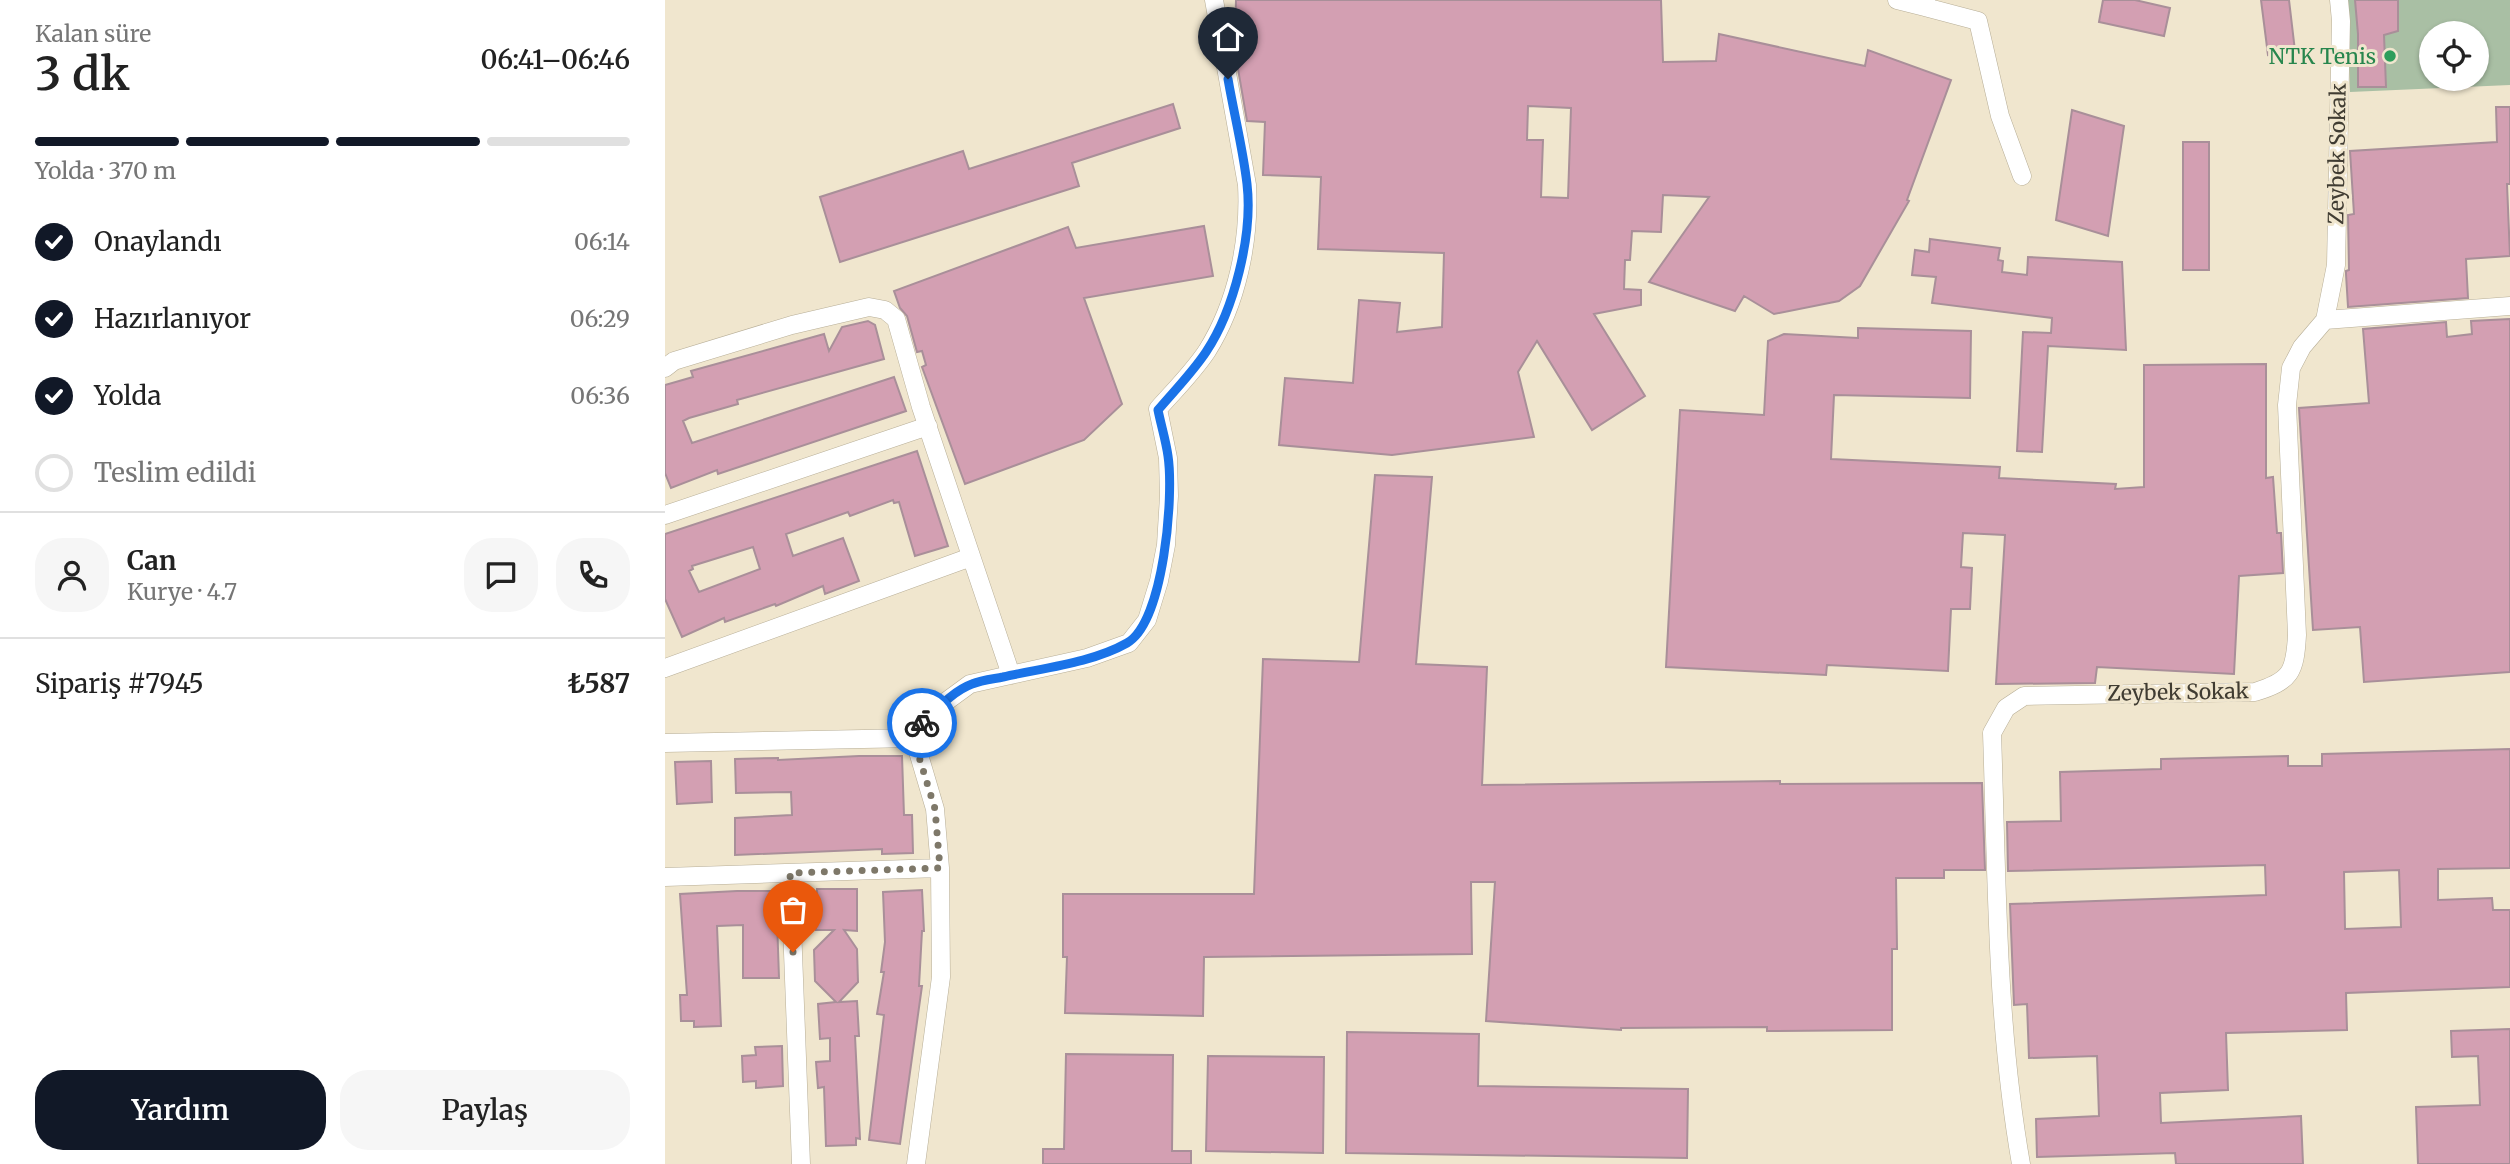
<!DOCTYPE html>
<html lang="tr">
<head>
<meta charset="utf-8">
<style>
  :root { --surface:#fff; --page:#f6f6f6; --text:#222; --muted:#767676; --line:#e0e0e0; --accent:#111827 }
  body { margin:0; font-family:Merriweather,serif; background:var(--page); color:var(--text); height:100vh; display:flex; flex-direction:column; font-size:26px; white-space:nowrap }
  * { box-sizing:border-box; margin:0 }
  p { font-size:23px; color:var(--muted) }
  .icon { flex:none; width:38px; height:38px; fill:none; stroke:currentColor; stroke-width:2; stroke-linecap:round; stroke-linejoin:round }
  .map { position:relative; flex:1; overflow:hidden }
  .side { display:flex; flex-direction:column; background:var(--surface); width:665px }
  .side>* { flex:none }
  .controls { position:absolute; left:1754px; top:21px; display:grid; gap:14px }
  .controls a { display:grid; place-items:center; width:70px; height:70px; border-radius:50%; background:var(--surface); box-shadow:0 2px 5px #0004; font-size:35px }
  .pin { position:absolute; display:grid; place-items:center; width:60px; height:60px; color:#fff; margin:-72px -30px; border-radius:50% 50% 50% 0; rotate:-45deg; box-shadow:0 0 7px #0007 }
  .pin .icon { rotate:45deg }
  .courier { position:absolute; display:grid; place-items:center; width:70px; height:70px; margin:-35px; border:5px solid #1a73e8; border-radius:50%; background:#fff; color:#222; box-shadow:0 2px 9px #0007 }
  .overview em { font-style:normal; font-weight:600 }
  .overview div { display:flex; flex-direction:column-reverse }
  .overview { display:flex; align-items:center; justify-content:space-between; height:119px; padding:0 35px }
  h1 { font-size:46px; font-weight:600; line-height:52px }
  .bar { display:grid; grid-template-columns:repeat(4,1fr); gap:10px 7px; align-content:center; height:84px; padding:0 35px }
  .bar i { height:9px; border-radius:5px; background:var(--line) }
  .bar .selected { background:var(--accent) }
  .bar p { grid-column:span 4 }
  .line { display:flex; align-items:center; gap:18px; padding:0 35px; border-top:2px solid var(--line) }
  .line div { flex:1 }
  .round { display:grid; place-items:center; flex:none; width:74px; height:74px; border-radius:28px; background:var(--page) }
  ol { padding:0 35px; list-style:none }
  li { display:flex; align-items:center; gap:21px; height:77px }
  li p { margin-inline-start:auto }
  li .icon { padding:7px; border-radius:50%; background:var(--accent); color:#fff; stroke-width:4 }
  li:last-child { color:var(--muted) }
  li i { width:38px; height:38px; border:4px solid var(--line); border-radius:50% }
  .button { display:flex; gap:14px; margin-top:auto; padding:14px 35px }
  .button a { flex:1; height:80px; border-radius:28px; background:var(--accent); color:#fff; font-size:28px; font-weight:600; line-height:80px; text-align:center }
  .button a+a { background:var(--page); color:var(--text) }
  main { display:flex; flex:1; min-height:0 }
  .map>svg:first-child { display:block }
  .green { fill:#a9bfa4; fill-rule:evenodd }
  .building { fill:#d39fb2; stroke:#a98f99; stroke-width:2; fill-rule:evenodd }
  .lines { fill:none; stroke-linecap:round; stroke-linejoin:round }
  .minor-casing { stroke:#b7ae97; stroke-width:19 }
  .minor { stroke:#fff; stroke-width:18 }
  .done { stroke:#7e7869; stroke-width:7; stroke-dasharray:0 12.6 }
  .route { stroke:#1a73e8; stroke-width:9 }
  .leisure-dot { fill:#2e9e5b; stroke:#f0e6ce; stroke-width:2.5 }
  .labels { text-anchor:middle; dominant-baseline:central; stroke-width:6; stroke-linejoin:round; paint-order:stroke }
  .leisure-label { font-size:21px; fill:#27864d; stroke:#f0e6ce; text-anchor:end }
  .street-label { font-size:21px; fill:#403c32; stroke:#f0e6ce }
</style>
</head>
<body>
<main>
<section class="side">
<div class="overview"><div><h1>3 dk</h1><p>Kalan süre</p></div><em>06:41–06:46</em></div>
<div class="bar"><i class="selected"></i><i class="selected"></i><i class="selected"></i><i></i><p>Yolda · 370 m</p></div>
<ol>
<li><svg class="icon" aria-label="check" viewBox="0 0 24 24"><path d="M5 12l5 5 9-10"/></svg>Onaylandı<p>06:14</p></li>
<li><svg class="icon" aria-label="check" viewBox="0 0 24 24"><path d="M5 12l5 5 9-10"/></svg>Hazırlanıyor<p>06:29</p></li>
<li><svg class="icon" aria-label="check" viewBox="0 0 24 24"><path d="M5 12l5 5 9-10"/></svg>Yolda<p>06:36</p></li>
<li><i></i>Teslim edildi</li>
</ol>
<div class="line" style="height:126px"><a class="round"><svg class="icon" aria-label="person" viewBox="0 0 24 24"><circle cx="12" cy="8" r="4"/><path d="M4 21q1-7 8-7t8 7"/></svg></a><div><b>Can</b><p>Kurye · 4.7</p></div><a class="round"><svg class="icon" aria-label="chat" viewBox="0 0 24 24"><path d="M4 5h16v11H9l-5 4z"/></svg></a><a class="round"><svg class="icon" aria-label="phone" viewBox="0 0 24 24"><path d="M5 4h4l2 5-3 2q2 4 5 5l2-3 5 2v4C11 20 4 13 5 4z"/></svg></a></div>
<div class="line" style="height:91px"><div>Sipariş #7945</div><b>₺587</b></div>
<div class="button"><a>Yardım</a><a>Paylaş</a></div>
</section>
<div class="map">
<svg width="1845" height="1164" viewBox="0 0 1845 1164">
  <rect width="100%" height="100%" fill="#f0e6ce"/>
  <!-- green -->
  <path class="green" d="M 1682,0 L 1845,0 L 1845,85 L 1685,92 ZM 1766,33 L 1811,33 L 1811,79 L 1766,79 Z"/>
  <!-- building -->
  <path class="building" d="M 571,0 L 996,0 L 998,62 L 1051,61 L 1054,34 L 1200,66 L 1203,50 L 1286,80 L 1242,200 L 1244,201 L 1195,286 L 1174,301 L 1109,314 L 1079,296 L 1070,311 L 984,282 L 1044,197 L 998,195 L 996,232 L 967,231 L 965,260 L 960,260 L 959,289 L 976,290 L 976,305 L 929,314 L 980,396 L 927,430 L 872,341 L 853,372 L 869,437 L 727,455 L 614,445 L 620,378 L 688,383 L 694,300 L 735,303 L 732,332 L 777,327 L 779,253 L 653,249 L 656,177 L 598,175 L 600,122 L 582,121 L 568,40 L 570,40 ZM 863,106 L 906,108 L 903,198 L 876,197 L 878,140 L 862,140 Z
    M 1438,0 L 1470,0 L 1505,8 L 1499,36 L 1434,22 Z
    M 1596,0 L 1624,0 L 1630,51 L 1603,55 Z
    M 1690,0 L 1733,0 L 1733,31 L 1719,35 L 1721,87 L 1693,87 L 1693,34 Z
    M 508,104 L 515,128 L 407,163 L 414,186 L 175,262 L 155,197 L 298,151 L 304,169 Z
    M 1831,107 L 1845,107 L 1845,184 L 1842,184 L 1845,256 L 1801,259 L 1803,298 L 1683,307 L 1681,274 L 1681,271 L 1684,270 L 1683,215 L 1689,214 L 1685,151 L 1832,142 Z
    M 1407,110 L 1459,126 L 1443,236 L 1391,220 Z
    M 1518,142 L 1544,142 L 1544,270 L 1518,270 Z
    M 539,226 L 548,276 L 419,298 L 457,404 L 419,440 L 300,484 L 257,367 L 261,365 L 257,351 L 252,352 L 242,316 L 235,308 L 229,291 L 403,227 L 411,248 Z
    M 1265,239 L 1335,248 L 1333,260 L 1338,261 L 1337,272 L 1362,275 L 1363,257 L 1457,262 L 1461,350 L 1383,346 L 1377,452 L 1352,451 L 1358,332 L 1386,333 L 1387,318 L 1267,303 L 1271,277 L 1247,275 L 1250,250 L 1264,252 Z
    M 1845,319 L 1845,672 L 1699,682 L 1695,627 L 1648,630 L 1634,408 L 1704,403 L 1698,329 L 1781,322 L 1782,337 L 1807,334 L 1806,321 Z
    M 203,321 L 210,325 L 219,359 L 72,400 L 73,404 L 24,418 L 18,421 L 27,443 L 229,377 L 241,411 L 53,474 L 52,470 L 6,488 L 0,473 L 0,385 L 28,377 L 26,371 L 159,334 L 164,351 L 177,327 Z
    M 1193,328 L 1306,331 L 1305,398 L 1169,395 L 1166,459 L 1335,467 L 1334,478 L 1451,484 L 1450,489 L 1479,487 L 1479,365 L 1601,364 L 1601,478 L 1608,477 L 1612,533 L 1616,533 L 1618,573 L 1574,576 L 1569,674 L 1432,667 L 1430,683 L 1331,684 L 1340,535 L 1298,533 L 1296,567 L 1307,568 L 1305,609 L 1286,609 L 1283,671 L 1162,665 L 1161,675 L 1001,667 L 1015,410 L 1099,415 L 1103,341 L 1119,334 L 1193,338 Z
    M 252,451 L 283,546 L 250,556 L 234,502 L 229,503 L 228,500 L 185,516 L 183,512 L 121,534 L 128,556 L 178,538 L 194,581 L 160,594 L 158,586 L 111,606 L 110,604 L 60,622 L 59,618 L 17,637 L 0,599 L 0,534 ZM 88,547 L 95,569 L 34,592 L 24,571 L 28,569 L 27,566 Z
    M 710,475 L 767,477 L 751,664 L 822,667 L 817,785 L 1115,781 L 1115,784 L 1317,783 L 1320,870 L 1279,870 L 1279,878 L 1231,878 L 1232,949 L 1227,949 L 1227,1030 L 1102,1031 L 1102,1027 L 956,1028 L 956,1030 L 821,1021 L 830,882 L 806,882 L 807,954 L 539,957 L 538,1016 L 400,1013 L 402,957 L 398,957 L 398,894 L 589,894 L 598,659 L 694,662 Z
    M 1845,749 L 1845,868 L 1773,869 L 1773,900 L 1827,898 L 1828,910 L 1845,910 L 1845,987 L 1681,993 L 1682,1030 L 1561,1033 L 1563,1090 L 1495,1093 L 1496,1123 L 1636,1116 L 1638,1164 L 1511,1164 L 1510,1153 L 1372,1157 L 1371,1119 L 1434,1116 L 1432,1056 L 1364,1058 L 1362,1004 L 1349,1005 L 1345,904 L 1601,895 L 1600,865 L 1343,871 L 1342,822 L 1396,821 L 1395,772 L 1496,769 L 1496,759 L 1623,756 L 1623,766 L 1657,766 L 1657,754 ZM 1734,870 L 1736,927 L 1680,929 L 1679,872 Z
    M 194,756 L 237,756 L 239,815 L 247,815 L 248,853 L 217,854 L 217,849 L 70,855 L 70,818 L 127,815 L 126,792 L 71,793 L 70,759 L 113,758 L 113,760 Z
    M 46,761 L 47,802 L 12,804 L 10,762 Z
    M 152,889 L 192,889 L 192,931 L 179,930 L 192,949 L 193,982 L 174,1002 L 192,1001 L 194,1036 L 190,1036 L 195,1139 L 191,1138 L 191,1145 L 161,1146 L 159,1087 L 153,1088 L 151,1062 L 165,1061 L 165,1038 L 155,1039 L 153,1004 L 171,1002 L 150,981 L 149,950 L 169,930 L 151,930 Z
    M 257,890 L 259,931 L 257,931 L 254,986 L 257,986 L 235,1144 L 204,1140 L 219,1015 L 212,1014 L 219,972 L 216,972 L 220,942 L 218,892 Z
    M 72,891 L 111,891 L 114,978 L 78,978 L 78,925 L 52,926 L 56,1026 L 29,1027 L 29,1021 L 16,1021 L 15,995 L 22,995 L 15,894 Z
    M 1845,1029 L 1845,1164 L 1753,1164 L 1751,1107 L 1815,1105 L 1813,1056 L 1787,1057 L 1786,1031 Z
    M 682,1032 L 814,1034 L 813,1086 L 1023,1089 L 1022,1158 L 681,1153 Z
    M 117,1046 L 118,1086 L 91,1088 L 91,1081 L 78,1082 L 77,1056 L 91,1055 L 90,1047 Z
    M 401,1054 L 508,1055 L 507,1151 L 526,1151 L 526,1164 L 378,1164 L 378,1149 L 399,1149 Z
    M 543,1056 L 659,1057 L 658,1153 L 541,1151 Z"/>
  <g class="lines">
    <defs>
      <path id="minor" d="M 1232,0 L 1260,7 L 1261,0
        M 1260,7 L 1313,21 L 1335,116 L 1357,176
        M 1660,320 L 1845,306
        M 0,368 L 9,361 L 127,325 L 204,307 L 220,310 L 231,319 L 256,407 L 346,675
        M 0,515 L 263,426
        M 0,668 L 306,557
        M 0,743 L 249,738
        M 125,873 L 136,1164
        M 0,877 L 275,868
        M 251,1164 L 276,977 L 275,868 L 270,809 L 249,738 L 256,724 L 279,703 L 305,684 L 422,658 L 464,643 L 482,620 L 494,581 L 501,545 L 504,496 L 503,458 L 493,409 C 509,391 528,372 542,351 C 572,303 585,241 582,185 L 549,0
        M 1356,1164 C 1331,1022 1332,877 1327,733 L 1341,708 L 1359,696 L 1590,692 C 1626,681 1630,672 1632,635 L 1622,405 L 1626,368 L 1637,347 L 1660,320 L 1671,265 L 1676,21 L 1674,0"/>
    </defs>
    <!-- minor casing -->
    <use href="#minor" class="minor-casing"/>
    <!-- minor -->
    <use href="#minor" class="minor"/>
  </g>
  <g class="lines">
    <!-- done -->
    <path class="done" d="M 128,952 L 125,873 L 275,868 L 270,809 L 248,737 L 257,723"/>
    <!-- route -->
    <path class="route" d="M 257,723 C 271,710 288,691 307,684 C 317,680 328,679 338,677 C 377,668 427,663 462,643 C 499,622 509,496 503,456 C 501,441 496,425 493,410 C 509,391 527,373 541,352 C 569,310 588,235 582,184 C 578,149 569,114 563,79"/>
  </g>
  <!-- markers -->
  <circle class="leisure-dot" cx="1725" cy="56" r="7"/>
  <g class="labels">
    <!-- leisure labels -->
    <g class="leisure-label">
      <text x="1711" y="56">NTK Tenis</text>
    </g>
    <!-- street labels -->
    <g class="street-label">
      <text transform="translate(1672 154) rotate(-89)">Zeybek Sokak</text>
      <text transform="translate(1513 692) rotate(-1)">Zeybek Sokak</text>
    </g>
  </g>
</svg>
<div class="controls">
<a><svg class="icon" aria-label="locate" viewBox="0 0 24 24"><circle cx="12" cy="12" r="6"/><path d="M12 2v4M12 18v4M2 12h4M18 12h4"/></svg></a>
</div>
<div class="pin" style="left:128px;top:952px;background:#ea580c"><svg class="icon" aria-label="bag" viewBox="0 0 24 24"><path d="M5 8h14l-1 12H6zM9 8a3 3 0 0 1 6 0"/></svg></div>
<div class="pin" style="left:563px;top:79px;background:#1f2937"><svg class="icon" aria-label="home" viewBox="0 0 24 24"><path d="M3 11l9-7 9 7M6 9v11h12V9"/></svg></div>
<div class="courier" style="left:257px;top:723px"><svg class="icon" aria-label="bike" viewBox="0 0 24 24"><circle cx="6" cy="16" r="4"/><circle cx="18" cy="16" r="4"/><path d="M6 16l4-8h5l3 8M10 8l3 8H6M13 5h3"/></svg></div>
</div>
</main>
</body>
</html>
